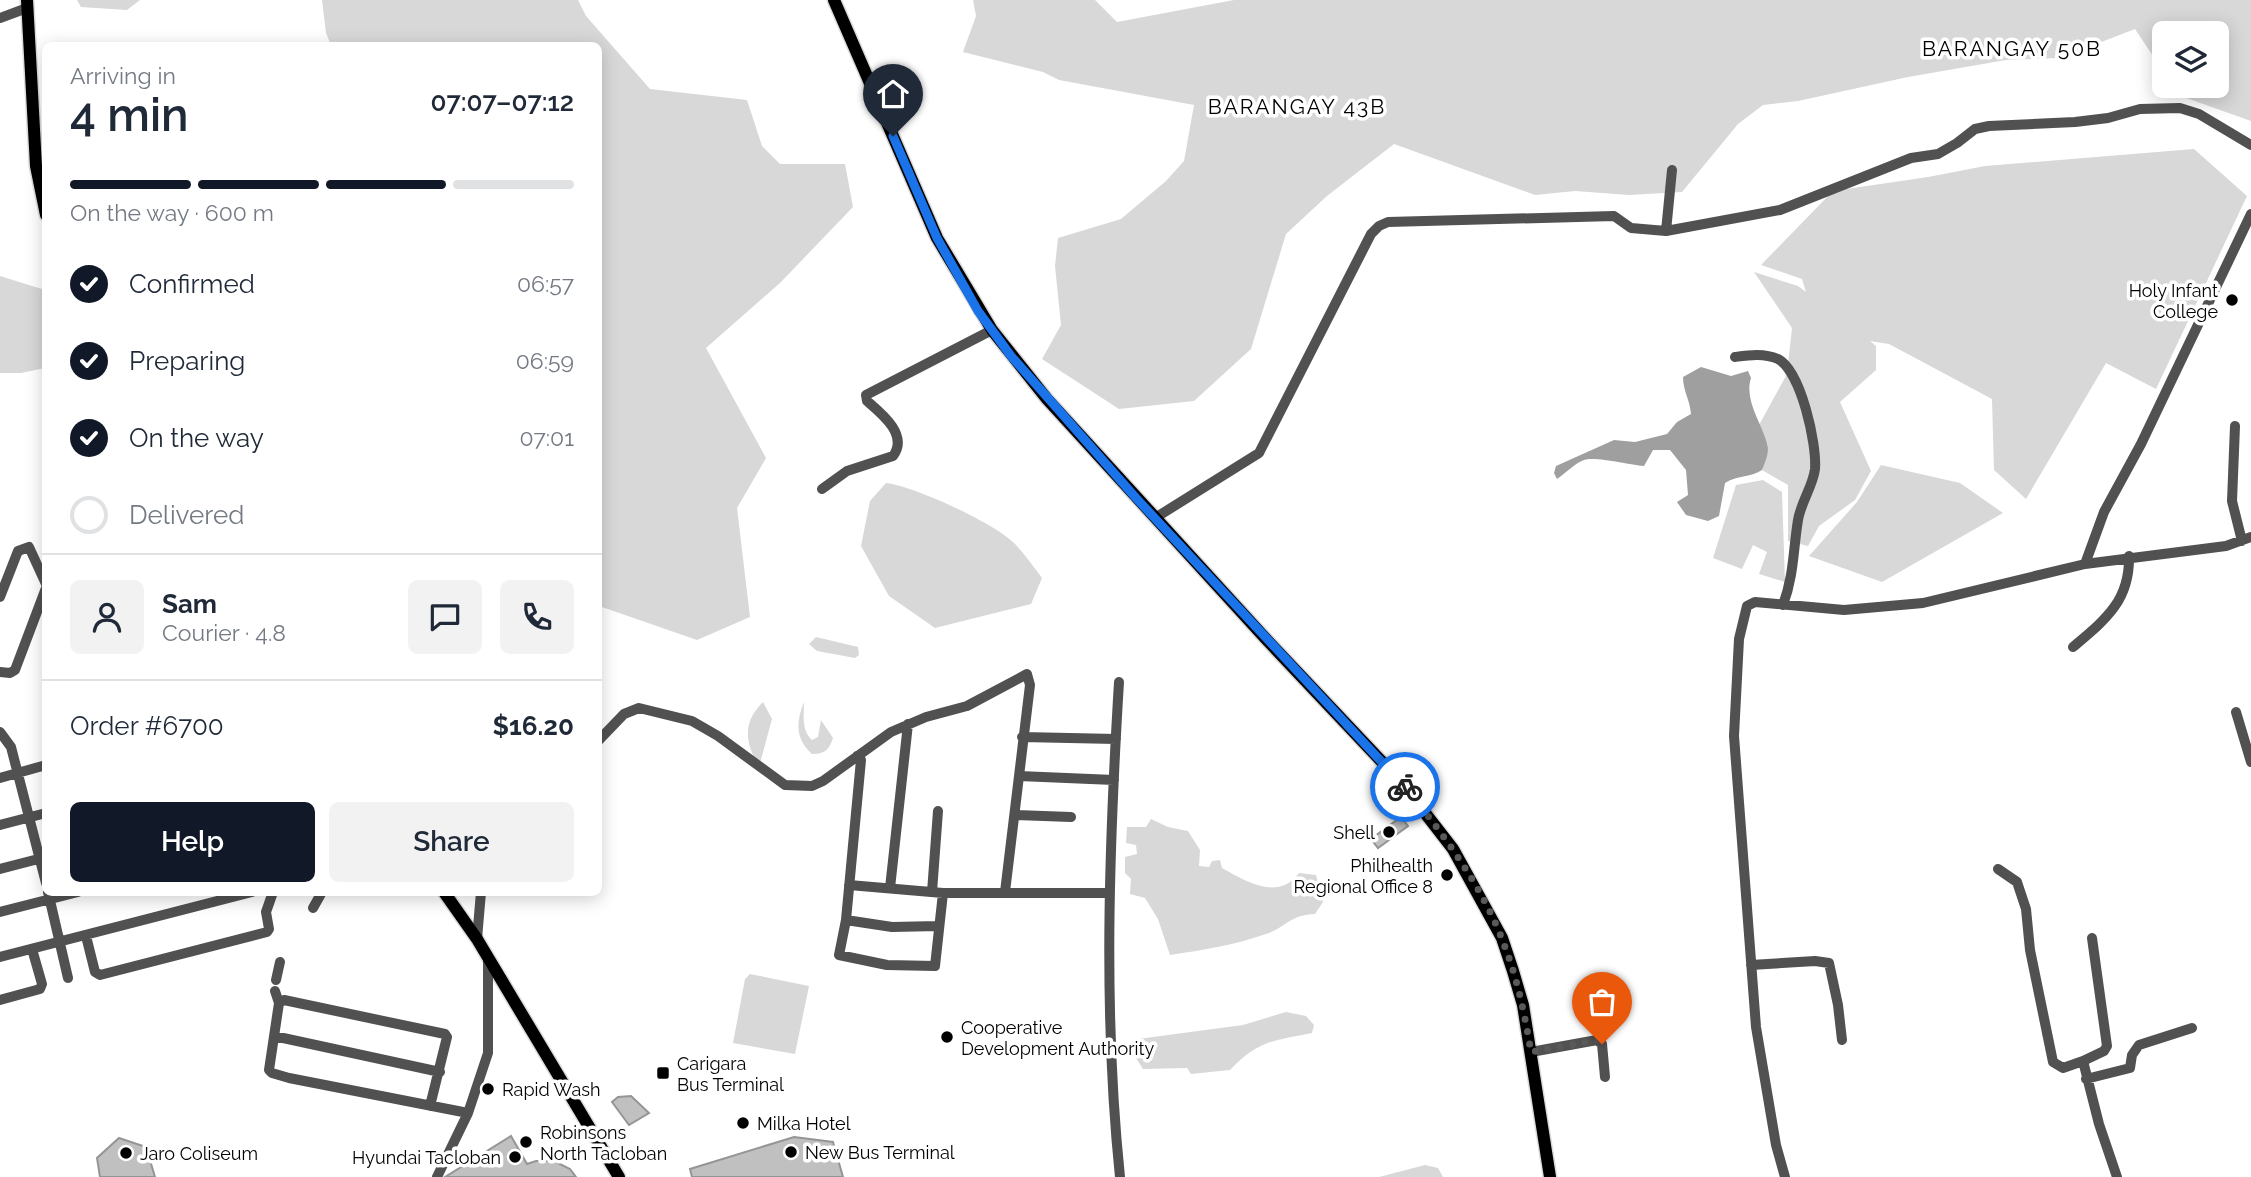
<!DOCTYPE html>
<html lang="en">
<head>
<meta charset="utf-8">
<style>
  :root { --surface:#fff; --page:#f2f2f3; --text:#1f2937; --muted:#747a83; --line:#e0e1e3; --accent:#111827 }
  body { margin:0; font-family:Raleway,sans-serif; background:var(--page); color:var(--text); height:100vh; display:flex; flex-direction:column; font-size:26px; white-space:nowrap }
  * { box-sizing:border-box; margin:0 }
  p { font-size:23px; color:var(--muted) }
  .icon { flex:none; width:38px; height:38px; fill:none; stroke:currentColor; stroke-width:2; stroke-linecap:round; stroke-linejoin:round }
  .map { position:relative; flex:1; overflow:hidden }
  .drawer { position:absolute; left:42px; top:42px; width:560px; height:854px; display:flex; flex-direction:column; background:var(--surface); border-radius:10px; box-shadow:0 4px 18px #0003 }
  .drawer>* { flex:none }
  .fabs { position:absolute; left:2152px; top:21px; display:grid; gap:14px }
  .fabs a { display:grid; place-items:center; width:77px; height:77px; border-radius:10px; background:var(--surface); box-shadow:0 4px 18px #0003; font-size:35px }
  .pin { position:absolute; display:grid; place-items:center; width:60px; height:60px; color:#fff; margin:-72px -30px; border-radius:50% 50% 50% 0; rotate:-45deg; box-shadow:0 0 7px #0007 }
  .pin .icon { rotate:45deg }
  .courier { position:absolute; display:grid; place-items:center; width:70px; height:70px; margin:-35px; border:5px solid #1a73e8; border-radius:50%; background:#fff; color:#222; box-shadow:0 2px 9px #0007 }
  .headline em { font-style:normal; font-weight:600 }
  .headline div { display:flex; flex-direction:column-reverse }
  .headline { display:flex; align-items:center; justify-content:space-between; height:119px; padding:0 28px }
  h1 { font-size:46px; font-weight:600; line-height:52px }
  .bar { display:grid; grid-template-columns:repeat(4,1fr); gap:10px 7px; align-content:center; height:84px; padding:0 28px }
  .bar i { height:9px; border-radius:5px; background:var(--line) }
  .bar .on { background:var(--accent) }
  .bar p { grid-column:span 4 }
  .line { display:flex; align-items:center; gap:18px; padding:0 28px; border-top:2px solid var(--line) }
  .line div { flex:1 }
  .round { display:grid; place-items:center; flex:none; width:74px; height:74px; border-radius:10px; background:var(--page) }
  ol { padding:0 28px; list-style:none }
  li { display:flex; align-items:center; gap:21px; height:77px }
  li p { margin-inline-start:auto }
  li .icon { padding:7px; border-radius:50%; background:var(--accent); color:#fff; stroke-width:4 }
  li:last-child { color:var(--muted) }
  li i { width:38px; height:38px; border:4px solid var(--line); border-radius:50% }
  .primary-button { display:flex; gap:14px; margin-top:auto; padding:14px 28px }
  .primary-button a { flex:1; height:80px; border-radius:10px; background:var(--accent); color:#fff; font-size:28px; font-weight:600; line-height:80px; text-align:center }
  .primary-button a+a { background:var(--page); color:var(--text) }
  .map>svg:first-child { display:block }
  .green { fill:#d8d8d8 }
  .water { fill:#9f9f9f }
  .building { fill:#c0c0c0; stroke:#959595; stroke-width:2 }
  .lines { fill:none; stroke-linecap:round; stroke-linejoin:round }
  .major-casing { stroke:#dbdbdb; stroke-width:15 }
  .minor { stroke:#515151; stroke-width:10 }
  .major { stroke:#000; stroke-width:12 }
  .done { stroke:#595959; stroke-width:7; stroke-dasharray:0 12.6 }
  .route { stroke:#1a73e8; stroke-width:9 }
  .poi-dot { fill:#000; stroke:#fff; stroke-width:2.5 }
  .labels { text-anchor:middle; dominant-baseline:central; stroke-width:7; stroke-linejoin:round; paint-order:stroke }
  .poi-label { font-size:18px; fill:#000; stroke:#fff; text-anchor:start }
  .quarter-label { font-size:21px; letter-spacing:2px; fill:#000; stroke:#fff }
</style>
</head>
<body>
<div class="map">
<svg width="2251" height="1177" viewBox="0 0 2251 1177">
  <rect width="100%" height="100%" fill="#fff"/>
  <!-- green -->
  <path class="green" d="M 77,0 L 140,0 L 127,10 L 81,7 Z
    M 322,0 L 578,0 L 586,16 L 650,89 L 747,100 L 762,146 L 780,164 L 845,164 L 853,207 L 780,283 L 706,348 L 766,458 L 737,508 L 750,617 L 697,640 L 599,606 L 598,46 L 331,45 L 326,33 Z
    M 973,0 L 1095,0 L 1117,22 L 1234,0 L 2251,0 L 2251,121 L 2175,94 L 2171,86 L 2217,86 L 2217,33 L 2165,33 L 2165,74 L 2135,29 L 2060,58 L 2006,60 L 1908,77 L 1798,101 L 1763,105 L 1738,124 L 1682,192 L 1629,195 L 1575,191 L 1535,195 L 1394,144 L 1327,196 L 1286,234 L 1251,349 L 1194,401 L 1119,409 L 1042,359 L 1061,325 L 1055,266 L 1058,238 L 1121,219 L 1166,181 L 1184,161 L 1194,105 L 1059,80 L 1043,72 L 963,52 L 976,16 Z
    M 2194,149 L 2247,196 L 2156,389 L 2106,363 L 2026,499 L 1994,470 L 1992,399 L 1889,344 L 1870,341 L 1876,346 L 1876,370 L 1840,402 L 1871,471 L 1855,500 L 1819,526 L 1808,546 L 1788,541 L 1788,485 L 1762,470 L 1768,445 L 1759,425 L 1787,374 L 1792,328 L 1754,272 L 1798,286 L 1806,292 L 1802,279 L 1761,265 L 1833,191 L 1928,177 L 1985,166 Z
    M 0,276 L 45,290 L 45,368 L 21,373 L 0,373 Z
    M 1881,465 L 1960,483 L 2003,513 L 1882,582 L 1809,556 L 1857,502 Z
    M 1763,480 L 1782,492 L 1785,582 L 1759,574 L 1767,552 L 1753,545 L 1742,569 L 1713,558 L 1736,485 Z
    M 886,483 C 914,486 994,523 1014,543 C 1024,553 1033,566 1042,578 L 1031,604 L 935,628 L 889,596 L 861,546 L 870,501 Z
    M 816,637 L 858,647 L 859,655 L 855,658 L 817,651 L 809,644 Z
    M 763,702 L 772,719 L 759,767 C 745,742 742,723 763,702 Z
    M 804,702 C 804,715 801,730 812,740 L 818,737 L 821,720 L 833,738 C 829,750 825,754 812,754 C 795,739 796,722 804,702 Z
    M 1151,819 L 1168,827 L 1188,831 L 1200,850 L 1199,866 L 1209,867 L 1212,861 L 1220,860 L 1222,868 C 1247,882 1278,901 1299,873 L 1316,875 L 1323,902 L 1315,914 C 1289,915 1287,927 1266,934 C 1235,945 1203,950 1170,955 L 1158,919 L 1145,898 L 1130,894 L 1131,879 L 1125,873 L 1125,857 L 1137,854 L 1136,845 L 1126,843 L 1127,827 L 1146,827 Z
    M 750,974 L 809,986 L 795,1054 L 733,1043 L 745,979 Z
    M 1286,1012 L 1306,1016 L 1314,1025 L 1312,1033 C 1273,1041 1259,1040 1230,1070 L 1191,1074 L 1187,1068 L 1143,1069 L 1134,1055 L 1132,1044 L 1138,1039 L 1243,1025 Z
    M 1425,1165 L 1438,1168 L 1443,1177 L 1379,1177 Z"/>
  <!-- water -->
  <path class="water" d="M 1701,367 L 1731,376 L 1748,371 L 1751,378 C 1744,400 1761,422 1767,443 C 1770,452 1765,462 1762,470 C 1750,478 1737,475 1725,483 L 1719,516 L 1708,521 L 1686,515 L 1677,502 L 1688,495 L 1686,470 L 1670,450 L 1653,450 L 1644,466 C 1630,465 1595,456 1584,460 C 1575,463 1565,474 1557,479 L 1554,473 L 1556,466 L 1614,440 L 1635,442 L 1667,434 L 1677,422 L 1691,414 C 1690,400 1683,391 1683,377 Z"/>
  <!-- building -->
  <path class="building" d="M 1401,817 L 1408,826 L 1378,848 L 1371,839 Z
    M 631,1096 L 649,1113 L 629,1125 L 612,1102 L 618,1097 Z
    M 511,1136 L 527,1164 L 536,1161 L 554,1161 L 570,1169 L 576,1177 L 445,1177 Z
    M 794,1137 L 833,1142 L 843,1177 L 692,1177 L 690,1169 Z
    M 119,1138 L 146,1147 L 155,1177 L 100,1177 L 97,1158 Z"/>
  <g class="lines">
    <defs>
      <path id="major" d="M 27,0 L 36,166 L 46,215
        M 834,0 L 937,238 L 992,330 L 1047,399 L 1266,639 L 1401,782 L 1453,849 L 1502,938 L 1513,971 L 1523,1005 L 1550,1177
        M 444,892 L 477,939 L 619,1177"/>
    </defs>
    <!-- major casing -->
    <use href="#major" class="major-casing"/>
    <!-- minor -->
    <path class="minor" d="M 0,18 L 27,8
      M 1666,231 L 1672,170
      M 1735,357 C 1750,355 1764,353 1778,359 C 1801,371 1817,444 1815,469 C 1813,486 1801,502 1798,520 C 1793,551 1794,575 1783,605
      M 2235,426 L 2232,501 L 2242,541
      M 822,489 L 847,471 L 893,456 C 909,435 881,413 867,401 L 866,395 L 992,330
      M 1155,518 L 1259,453 L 1371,234 L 1379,226 L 1388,222 L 1614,216 L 1631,228 L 1666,231 L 1780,210 L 1911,158 L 1938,154 L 1957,143 L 1975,129 L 1989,126 L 2075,122 L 2108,118 L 2140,109 L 2180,108 L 2199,114 L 2251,145
      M 2085,564 L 2104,512 L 2141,444 L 2251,214
      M 0,597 L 18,551 L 29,547 L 46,584
      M 2073,647 C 2105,620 2130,601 2129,556
      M 0,672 L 10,673 L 15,670 L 46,588
      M 1119,682 C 1109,847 1103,1013 1120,1177
      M 2236,712 L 2251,762
      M 0,732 L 11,747 L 46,883
      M 1022,737 L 1116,739
      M 598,741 L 624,714 L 639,708 L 692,721 L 718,736 L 785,785 L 812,786 L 823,781 L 891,732 L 926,717 L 967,706 L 1027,674 L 1030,685 L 1005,892
      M 857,756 L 861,760 L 846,920 L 839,955 L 887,965 L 935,966 L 943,893
      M 1019,776 L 1114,780
      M 0,778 L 46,765
      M 1016,815 L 1071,817
      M 0,825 L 46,813
      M 0,869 L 46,857
      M 1998,869 L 2017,882 L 2026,909 L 2030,950 L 2053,1062 L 2063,1068 L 2083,1061
      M 849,885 L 943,893 L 1110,893
      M 890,888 L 908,724
      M 48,892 L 68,978
      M 932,892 L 938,811
      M 313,908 L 322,892
      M 0,912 L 78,892
      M 846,920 L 892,927 L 938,926
      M 86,936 L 95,972 L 100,975 L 267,932 L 269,929 L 266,912 L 273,892
      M 2092,938 L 2107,1046 L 2104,1051 L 2083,1061 L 2099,1124 L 2117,1177
      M 477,939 L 481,892
      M 0,957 L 252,892
      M 1751,965 L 1815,961 L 1829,963 L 1838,1005 L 1842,1040
      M 276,980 L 280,962
      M 275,991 L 279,1003
      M 0,1000 L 40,989 L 42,984 L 32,949
      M 274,1036 L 440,1072
      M 1531,1052 L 1597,1040 L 1602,1044 L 1605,1077
      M 2086,1079 L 2130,1068 L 2132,1055 L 2139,1045 L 2192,1028
      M 430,1106 L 447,1037 L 445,1034 L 284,1000 L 279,1003 L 269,1070 L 272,1073 L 289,1078 L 468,1113
      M 437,1177 L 468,1113 L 488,1053 L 488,958
      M 1785,1177 L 1776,1145 L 1756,1027 L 1734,736 L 1739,639 L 1747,606 L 1755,602 L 1844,610 L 1923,603 L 2085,564 L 2226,546 L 2251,537"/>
    <!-- major -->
    <use href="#major" class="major"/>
  </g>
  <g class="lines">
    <!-- done -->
    <path class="done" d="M 1405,787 C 1444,835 1484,888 1505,947 C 1518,981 1525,1016 1531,1052 L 1597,1040 L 1602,1044"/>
    <!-- route -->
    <path class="route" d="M 893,136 L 937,238 L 978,311 L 1011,356 L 1136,498 L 1405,787"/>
  </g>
  <!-- markers -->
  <g class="poi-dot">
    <circle cx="2232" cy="300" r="7"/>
    <circle cx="1389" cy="832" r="7"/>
    <circle cx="1447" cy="875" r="7"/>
    <circle cx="947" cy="1037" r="7"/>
    <rect x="656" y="1066" width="14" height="14" rx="3.5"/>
    <circle cx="488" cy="1089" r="7"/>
    <circle cx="743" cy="1123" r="7"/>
    <circle cx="526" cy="1142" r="7"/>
    <circle cx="791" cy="1152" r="7"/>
    <circle cx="126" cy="1153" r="7"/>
    <circle cx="515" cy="1157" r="7"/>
  </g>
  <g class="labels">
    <!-- poi labels -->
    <g class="poi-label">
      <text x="2218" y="290" text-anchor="end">Holy Infant<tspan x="2218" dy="21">College</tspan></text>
      <text x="1375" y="832" text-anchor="end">Shell</text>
      <text x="1433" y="865" text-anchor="end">Philhealth<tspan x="1433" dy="21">Regional Office 8</tspan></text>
      <text x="961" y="1027">Cooperative<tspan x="961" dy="21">Development Authority</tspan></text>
      <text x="677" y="1063">Carigara<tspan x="677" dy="21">Bus Terminal</tspan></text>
      <text x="502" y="1089">Rapid Wash</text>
      <text x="757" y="1123">Milka Hotel</text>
      <text x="540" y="1132">Robinsons<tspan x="540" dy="21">North Tacloban</tspan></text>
      <text x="805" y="1152">New Bus Terminal</text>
      <text x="140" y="1153">Jaro Coliseum</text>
      <text x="501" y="1157" text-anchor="end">Hyundai Tacloban</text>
    </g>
    <!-- quarter labels -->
    <g class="quarter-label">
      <text x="2012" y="48">BARANGAY 50B</text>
      <text x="1297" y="106">BARANGAY 43B</text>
    </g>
  </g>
</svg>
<div class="fabs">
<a><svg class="icon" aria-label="layers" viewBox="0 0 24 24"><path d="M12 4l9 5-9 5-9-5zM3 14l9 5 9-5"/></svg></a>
</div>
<div class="pin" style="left:1602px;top:1044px;background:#ea580c"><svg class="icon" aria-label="bag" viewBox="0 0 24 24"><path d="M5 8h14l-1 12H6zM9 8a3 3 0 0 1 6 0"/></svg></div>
<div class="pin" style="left:893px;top:136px;background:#1f2937"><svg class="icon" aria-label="home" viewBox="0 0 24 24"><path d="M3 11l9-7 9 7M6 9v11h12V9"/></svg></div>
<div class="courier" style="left:1405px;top:787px"><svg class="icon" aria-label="bike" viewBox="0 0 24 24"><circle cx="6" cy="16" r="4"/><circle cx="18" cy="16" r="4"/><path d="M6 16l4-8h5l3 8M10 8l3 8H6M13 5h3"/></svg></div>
<section class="drawer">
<div class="headline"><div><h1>4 min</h1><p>Arriving in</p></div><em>07:07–07:12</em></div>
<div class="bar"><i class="on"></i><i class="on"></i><i class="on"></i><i></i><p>On the way · 600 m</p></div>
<ol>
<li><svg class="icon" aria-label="check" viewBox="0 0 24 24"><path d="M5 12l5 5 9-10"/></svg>Confirmed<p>06:57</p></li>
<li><svg class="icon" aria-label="check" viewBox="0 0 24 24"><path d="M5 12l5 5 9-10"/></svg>Preparing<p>06:59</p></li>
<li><svg class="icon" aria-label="check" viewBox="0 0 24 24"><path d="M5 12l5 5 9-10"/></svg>On the way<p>07:01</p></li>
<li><i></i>Delivered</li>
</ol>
<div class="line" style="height:126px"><a class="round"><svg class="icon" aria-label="person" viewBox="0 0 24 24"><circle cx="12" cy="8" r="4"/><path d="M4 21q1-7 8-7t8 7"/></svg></a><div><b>Sam</b><p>Courier · 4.8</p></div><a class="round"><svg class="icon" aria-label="chat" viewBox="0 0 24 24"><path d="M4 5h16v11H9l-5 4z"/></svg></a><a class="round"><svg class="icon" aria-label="phone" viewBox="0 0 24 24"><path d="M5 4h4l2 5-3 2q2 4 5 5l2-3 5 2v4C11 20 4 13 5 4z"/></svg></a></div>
<div class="line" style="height:91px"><div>Order #6700</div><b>$16.20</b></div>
<div class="primary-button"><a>Help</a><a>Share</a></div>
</section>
</div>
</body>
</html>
